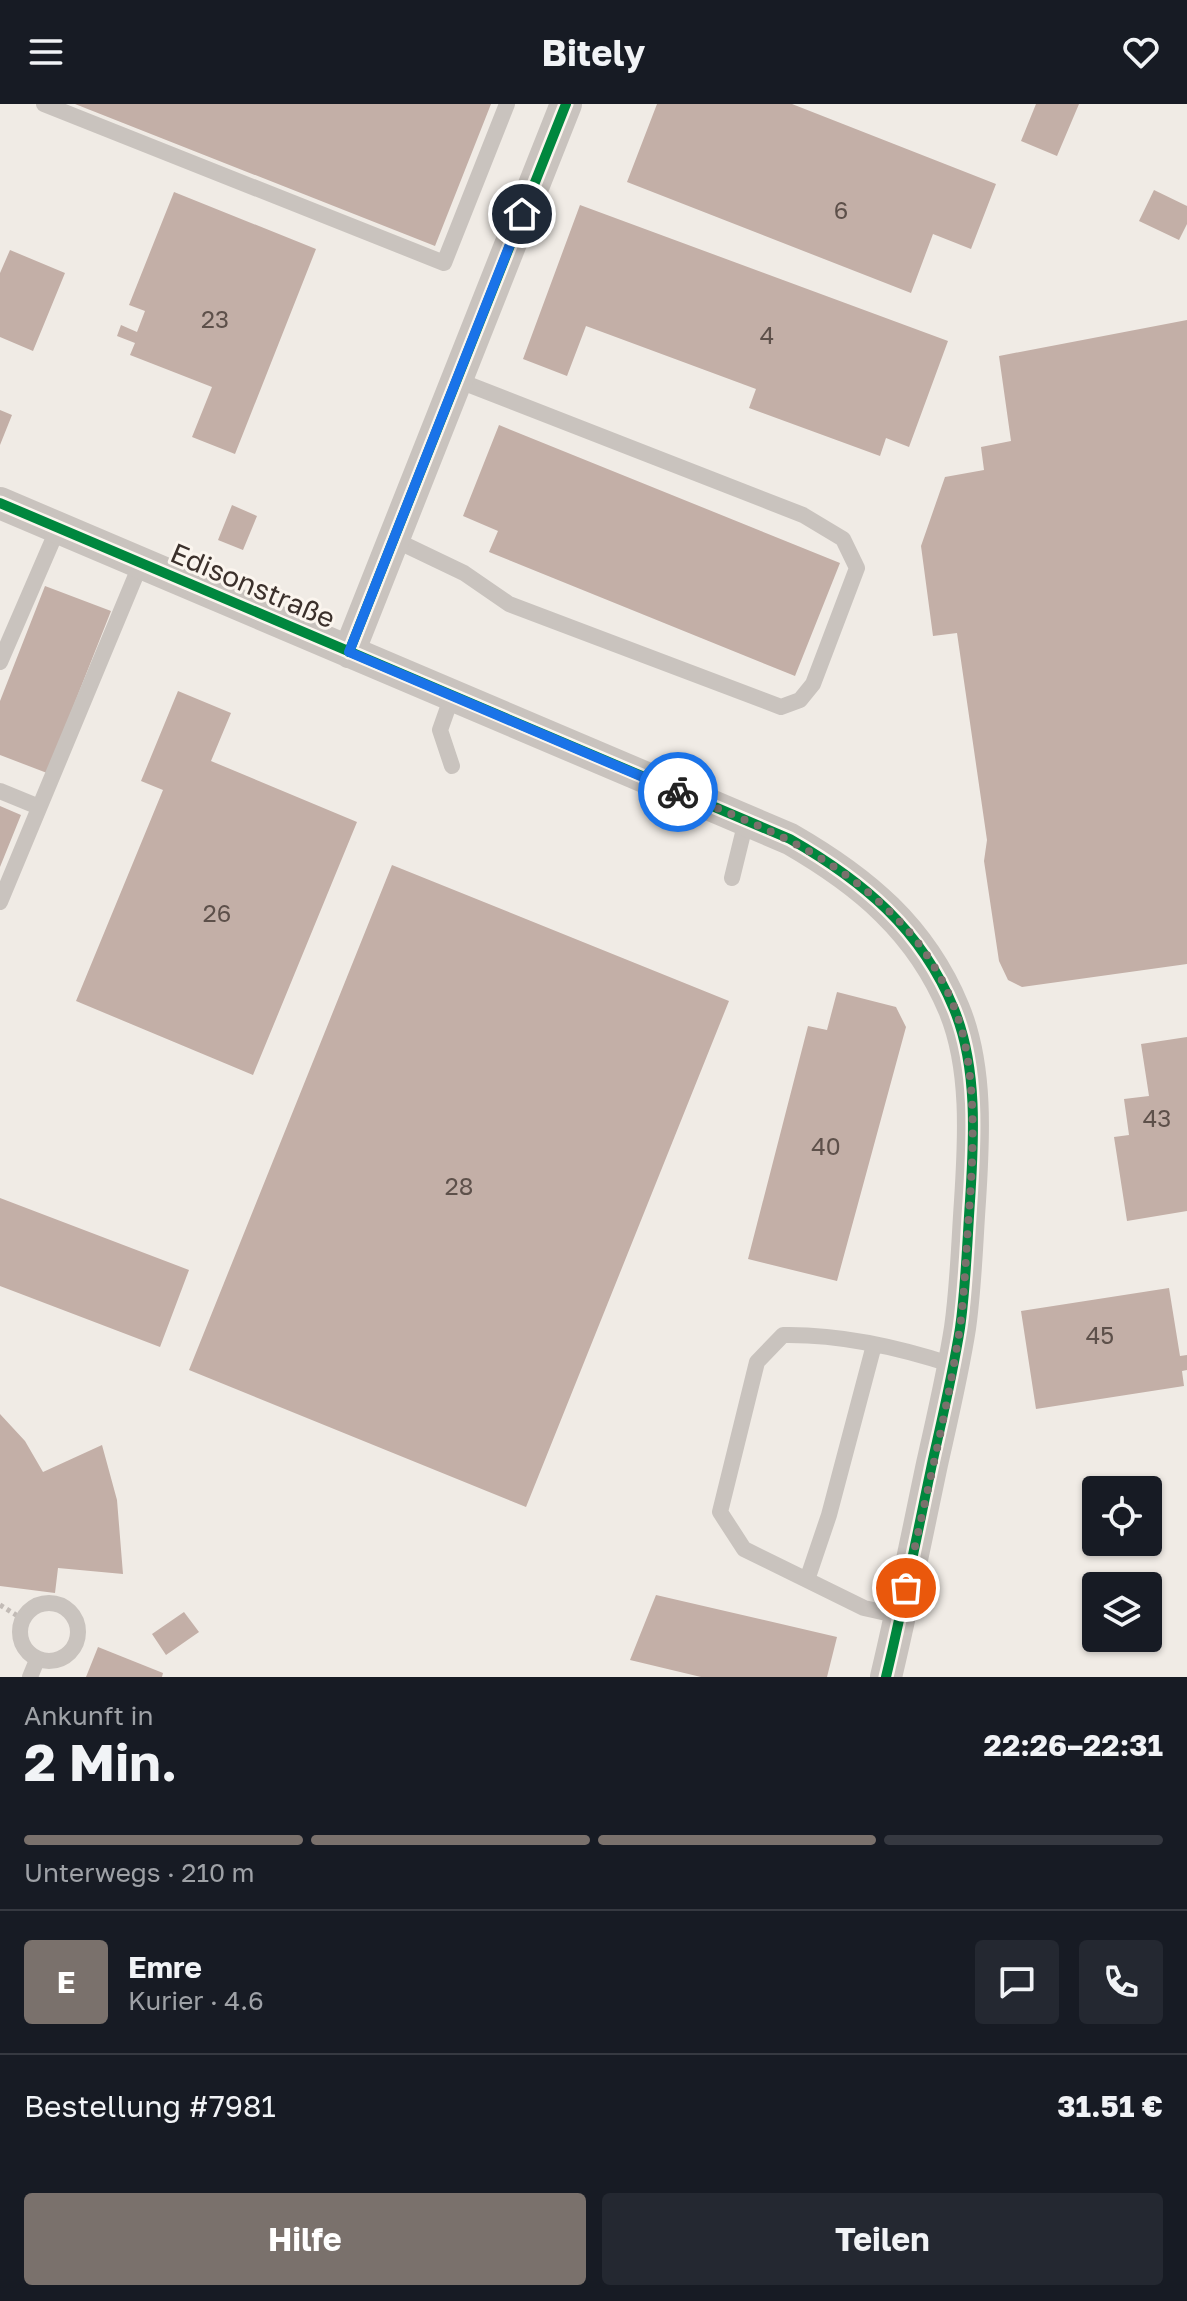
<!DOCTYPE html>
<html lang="de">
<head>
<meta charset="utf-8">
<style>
  :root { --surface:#171b24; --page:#242831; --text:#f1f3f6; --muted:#9ea1a6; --line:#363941; --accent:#7a716c }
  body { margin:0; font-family:"Golos Text",sans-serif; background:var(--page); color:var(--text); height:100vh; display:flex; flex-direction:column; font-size:30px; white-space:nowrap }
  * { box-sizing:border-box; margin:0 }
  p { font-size:26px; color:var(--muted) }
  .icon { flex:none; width:44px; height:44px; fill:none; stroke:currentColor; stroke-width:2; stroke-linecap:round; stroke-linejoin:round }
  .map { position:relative; height:1573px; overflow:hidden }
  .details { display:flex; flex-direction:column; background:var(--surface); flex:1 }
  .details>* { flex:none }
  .tools { position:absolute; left:1082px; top:1372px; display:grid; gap:16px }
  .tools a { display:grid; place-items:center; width:80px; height:80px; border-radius:8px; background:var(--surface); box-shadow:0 2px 6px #0004; font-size:40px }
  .pin { position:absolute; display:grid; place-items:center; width:68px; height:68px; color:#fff; margin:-34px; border:4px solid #fff; border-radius:50%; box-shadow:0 2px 8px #0007 }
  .courier { position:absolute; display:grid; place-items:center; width:80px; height:80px; margin:-40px; border:6px solid #1a73e8; border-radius:50%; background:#fff; color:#222; box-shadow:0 2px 10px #0007 }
  .headline em { font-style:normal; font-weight:700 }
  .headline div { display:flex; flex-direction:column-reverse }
  .headline { display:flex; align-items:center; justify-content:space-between; height:136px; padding:0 24px }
  h1 { font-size:52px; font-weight:700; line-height:60px }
  .bar { display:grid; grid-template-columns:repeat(4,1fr); gap:12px 8px; align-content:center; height:96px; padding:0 24px }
  .bar i { height:10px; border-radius:6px; background:var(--line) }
  .bar .on { background:var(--accent) }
  .bar p { grid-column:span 4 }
  .line { display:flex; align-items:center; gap:20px; padding:0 24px; border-top:2px solid var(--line) }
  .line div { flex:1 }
  .round { display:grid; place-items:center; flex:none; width:84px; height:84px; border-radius:8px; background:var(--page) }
  .cta { display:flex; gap:16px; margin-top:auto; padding:16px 24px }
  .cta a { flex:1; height:92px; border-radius:8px; background:var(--accent); color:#fff; font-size:32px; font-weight:700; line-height:92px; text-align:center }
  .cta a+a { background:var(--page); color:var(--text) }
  header { display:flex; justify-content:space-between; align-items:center; height:104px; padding:0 24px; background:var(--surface); font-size:36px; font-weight:700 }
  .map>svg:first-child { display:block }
  .building { fill:#c3afa7 }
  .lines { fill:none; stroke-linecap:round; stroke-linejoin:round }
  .path { stroke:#c2bbb6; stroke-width:5; stroke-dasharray:4 4; stroke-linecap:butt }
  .lane { stroke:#c9c3be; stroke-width:16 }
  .street { stroke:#c9c3be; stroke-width:32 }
  .cycleway-casing { stroke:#fbf5ee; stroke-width:15 }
  .cycleway { stroke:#00873e; stroke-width:10 }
  .done { stroke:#7a716c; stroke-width:8; stroke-dasharray:0 14.4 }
  .route { stroke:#1a73e8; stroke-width:10 }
  .labels { text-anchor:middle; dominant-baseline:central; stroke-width:6; stroke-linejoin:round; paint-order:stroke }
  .number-label { font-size:24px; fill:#5d504a }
  .street-label { font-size:28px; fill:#3b302b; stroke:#fbf5ee }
</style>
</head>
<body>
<header><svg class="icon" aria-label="menu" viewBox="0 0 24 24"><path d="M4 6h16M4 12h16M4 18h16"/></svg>Bitely<svg class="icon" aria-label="heart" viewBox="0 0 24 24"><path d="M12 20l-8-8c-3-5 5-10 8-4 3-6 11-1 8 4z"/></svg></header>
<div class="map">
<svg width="1187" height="1573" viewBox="0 0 1187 1573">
  <rect width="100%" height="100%" fill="#f0ebe5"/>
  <!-- building -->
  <path class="building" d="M 75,0 L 491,0 L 435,142 Z
    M 657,0 L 792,0 L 996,80 L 971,145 L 933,130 L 911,189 L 627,78 Z
    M 1036,0 L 1079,0 L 1057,52 L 1021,37 Z
    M 1154,86 L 1187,102 L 1187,120 L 1179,136 L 1139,117 Z
    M 174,88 L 316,145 L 235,350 L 192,333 L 212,283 L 130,251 L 135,239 L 117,232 L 121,221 L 137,228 L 145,207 L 129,201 Z
    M 580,101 L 948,237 L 909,343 L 886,334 L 880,352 L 749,304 L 756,285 L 586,222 L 567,272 L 523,255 Z
    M 10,146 L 65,169 L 33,247 L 0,233 L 0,169 Z
    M 1187,216 L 1187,860 L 1022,883 L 1008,876 L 999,857 L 984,757 L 987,736 L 957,529 L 933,532 L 921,442 L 945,373 L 984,366 L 981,343 L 1011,337 L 999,252 Z
    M 0,306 L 12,311 L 0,341 Z
    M 499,321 L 840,459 L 795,572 L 489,448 L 498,427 L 463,412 Z
    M 232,401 L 257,412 L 243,446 L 218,436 Z
    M 45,482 L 111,507 L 47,669 L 0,651 L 0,597 Z
    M 178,587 L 231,609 L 211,657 L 357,718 L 253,971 L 76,897 L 163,686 L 141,677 Z
    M 0,702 L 21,711 L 0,763 Z
    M 392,761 L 729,897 L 526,1403 L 189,1266 Z
    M 837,888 L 896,903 L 906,923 L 837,1177 L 748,1155 L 808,922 L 827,926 Z
    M 1187,933 L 1187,1107 L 1127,1117 L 1114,1033 L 1129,1031 L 1124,995 L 1149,992 L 1141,940 Z
    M 0,1094 L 189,1166 L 160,1243 L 0,1182 Z
    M 1169,1184 L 1180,1252 L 1187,1251 L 1187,1266 L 1182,1267 L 1184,1282 L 1036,1305 L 1021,1207 Z
    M 0,1310 L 25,1337 L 43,1368 L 102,1341 L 117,1396 L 123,1470 L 58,1464 L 55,1489 L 0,1482 Z
    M 656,1491 L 837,1533 L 827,1573 L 701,1573 L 630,1556 Z
    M 184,1508 L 199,1528 L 166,1551 L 152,1530 Z
    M 98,1543 L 163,1569 L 162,1573 L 86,1573 Z"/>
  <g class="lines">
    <!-- path -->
    <path class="path" d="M 0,1501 L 21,1514"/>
    <!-- lane -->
    <path class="lane" d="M 44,0 L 444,159 L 507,0
      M 393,435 L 464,469 L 509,500 L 781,603 L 800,596 L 813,580 L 857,464 L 843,435 L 803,411 L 457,276
      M 0,558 L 58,424
      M 452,662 L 440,626 L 452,592
      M 0,687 L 39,703
      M 732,774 L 746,717
      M 0,798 L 141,459
      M 807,1476 L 829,1411 L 874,1241
      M20 1528a29 29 0 1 1 58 0a29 29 0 1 1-58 0Z
      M 900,1512 L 864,1504 L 744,1445 L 720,1408 L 757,1258 L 783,1231 C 840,1230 898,1243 953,1261
      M 30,1573 L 37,1556"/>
    <!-- street -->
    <path class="street" d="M 0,399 L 790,735 C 863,777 921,825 954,905 C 978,963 974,1035 970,1097 C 967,1139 966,1182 960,1224 C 953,1269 942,1315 932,1360 C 917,1431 903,1502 886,1573
      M 349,548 L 566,0"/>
    <defs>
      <path id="cycleway" d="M 0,399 L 790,735 C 863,777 921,825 954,905 C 978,963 974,1035 970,1097 C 967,1139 966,1182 960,1224 C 953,1269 942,1315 932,1360 C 917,1431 903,1502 886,1573
        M 349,548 L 566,0"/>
    </defs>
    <!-- cycleway casing -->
    <use href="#cycleway" class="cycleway-casing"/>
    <!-- cycleway -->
    <use href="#cycleway" class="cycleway"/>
  </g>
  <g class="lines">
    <!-- done -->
    <path class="done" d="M 678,688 C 762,723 830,747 896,814 C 929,846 956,894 965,940 C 976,995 973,1053 969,1109 C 966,1147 965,1185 960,1223 C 947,1311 924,1398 906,1484"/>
    <!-- route -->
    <path class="route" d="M 522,110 L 349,548 L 678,688"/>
  </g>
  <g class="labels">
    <!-- number labels -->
    <g class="number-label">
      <text x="841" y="105">6</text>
      <text x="215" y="214">23</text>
      <text x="767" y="230">4</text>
      <text x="217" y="808">26</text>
      <text x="1157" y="1013">43</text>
      <text x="826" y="1041">40</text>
      <text x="459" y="1081">28</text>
      <text x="1100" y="1230">45</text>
    </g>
    <!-- street labels -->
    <g class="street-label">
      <text transform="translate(253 481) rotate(23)">Edisonstraße</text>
    </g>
  </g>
</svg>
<div class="tools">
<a><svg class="icon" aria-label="locate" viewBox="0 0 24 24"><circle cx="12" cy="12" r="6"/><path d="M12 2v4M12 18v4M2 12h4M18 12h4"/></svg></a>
<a><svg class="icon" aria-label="layers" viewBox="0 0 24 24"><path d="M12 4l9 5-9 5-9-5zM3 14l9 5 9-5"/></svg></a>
</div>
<div class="pin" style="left:906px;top:1484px;background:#ea580c"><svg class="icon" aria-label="bag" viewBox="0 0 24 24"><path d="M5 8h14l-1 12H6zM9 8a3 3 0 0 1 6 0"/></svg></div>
<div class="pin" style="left:522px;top:110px;background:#1f2937"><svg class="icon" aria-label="home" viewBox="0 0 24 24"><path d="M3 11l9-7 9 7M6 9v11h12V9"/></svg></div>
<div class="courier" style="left:678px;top:688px"><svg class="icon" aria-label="bike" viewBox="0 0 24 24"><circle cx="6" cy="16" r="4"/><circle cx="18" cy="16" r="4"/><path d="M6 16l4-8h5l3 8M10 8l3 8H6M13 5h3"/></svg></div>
</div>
<section class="details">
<div class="headline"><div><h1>2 Min.</h1><p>Ankunft in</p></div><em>22:26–22:31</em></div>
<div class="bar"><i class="on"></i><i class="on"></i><i class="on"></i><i></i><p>Unterwegs · 210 m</p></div>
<div class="line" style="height:144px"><b class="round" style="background:var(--accent);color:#fff">E</b><div><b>Emre</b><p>Kurier · 4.6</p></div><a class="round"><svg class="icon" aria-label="chat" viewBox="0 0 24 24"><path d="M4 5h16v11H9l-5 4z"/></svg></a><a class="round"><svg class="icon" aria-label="phone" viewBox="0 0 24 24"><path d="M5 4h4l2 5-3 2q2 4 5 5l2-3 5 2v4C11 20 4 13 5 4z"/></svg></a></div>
<div class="line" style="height:104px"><div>Bestellung #7981</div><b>31.51 €</b></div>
<div class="cta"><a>Hilfe</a><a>Teilen</a></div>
</section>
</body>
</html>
